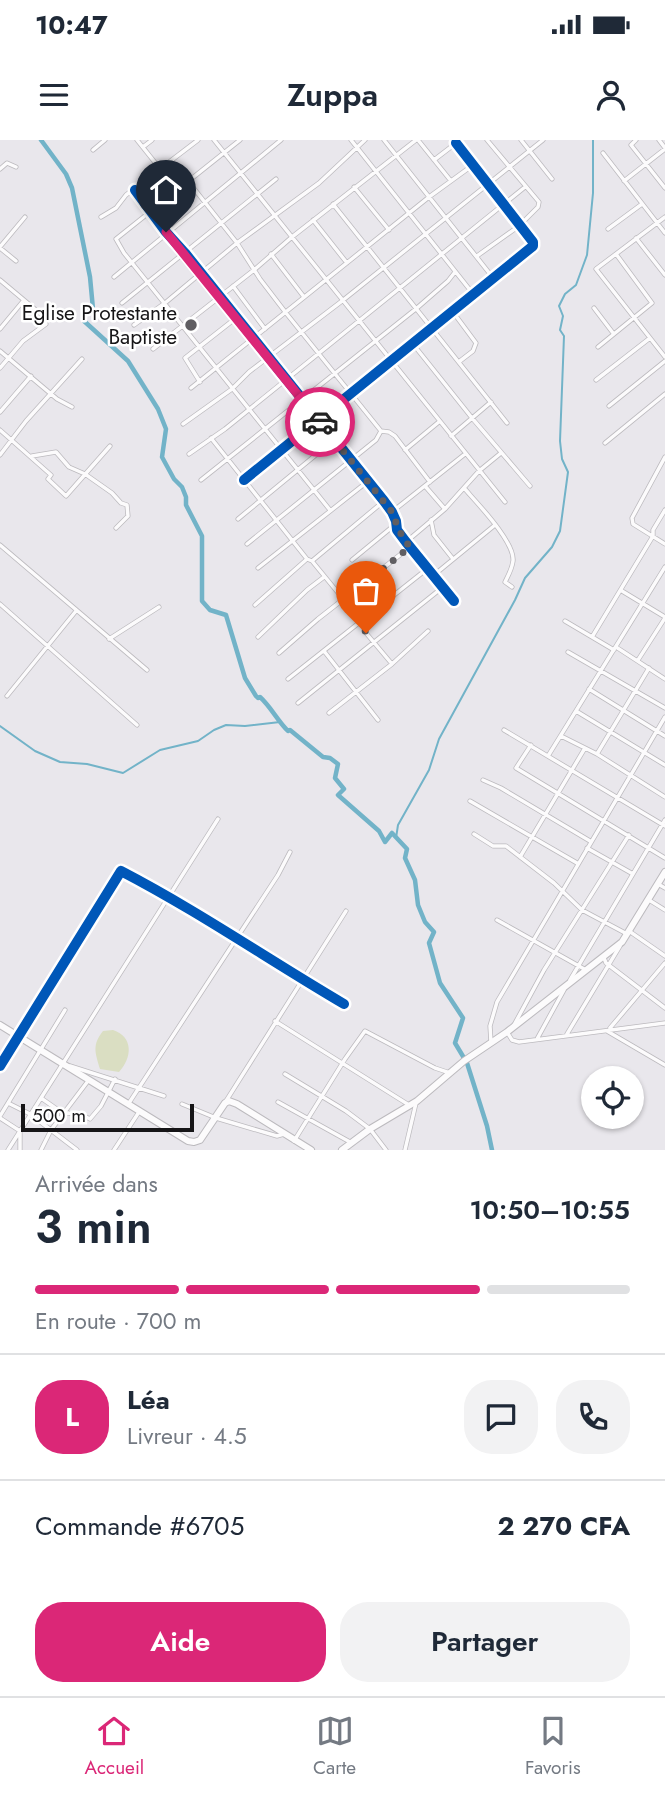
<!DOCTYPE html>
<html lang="fr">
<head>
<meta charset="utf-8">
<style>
  :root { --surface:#fff; --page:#f2f2f3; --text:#1f2937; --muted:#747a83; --line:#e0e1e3; --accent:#db2777 }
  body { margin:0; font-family:Jost,sans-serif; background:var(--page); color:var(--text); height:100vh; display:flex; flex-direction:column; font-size:26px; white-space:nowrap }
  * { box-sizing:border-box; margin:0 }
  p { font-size:23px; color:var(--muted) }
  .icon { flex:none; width:38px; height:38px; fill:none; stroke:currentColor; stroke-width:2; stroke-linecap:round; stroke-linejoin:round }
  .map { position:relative; height:1010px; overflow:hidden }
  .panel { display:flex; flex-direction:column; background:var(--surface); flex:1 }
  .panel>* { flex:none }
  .fabs { position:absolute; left:581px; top:926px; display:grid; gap:14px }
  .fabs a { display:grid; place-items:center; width:63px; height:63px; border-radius:50%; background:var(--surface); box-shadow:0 2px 5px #0004; font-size:35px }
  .scale { position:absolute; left:21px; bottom:18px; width:173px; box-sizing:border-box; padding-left:7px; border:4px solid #161517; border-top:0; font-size:19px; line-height:24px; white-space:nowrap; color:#161517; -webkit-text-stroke:5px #fff; paint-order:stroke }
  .pin { position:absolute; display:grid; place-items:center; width:60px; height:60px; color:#fff; margin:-72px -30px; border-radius:50% 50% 50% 0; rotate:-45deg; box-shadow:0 0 7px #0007 }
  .pin .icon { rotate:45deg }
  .courier { position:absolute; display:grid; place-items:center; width:70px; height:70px; margin:-35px; border:5px solid #db2777; border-radius:50%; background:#fff; color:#222; box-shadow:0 2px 9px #0007 }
  .headline em { font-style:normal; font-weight:600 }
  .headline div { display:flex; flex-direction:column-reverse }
  .headline { display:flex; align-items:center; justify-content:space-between; height:119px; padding:0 35px }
  h1 { font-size:46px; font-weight:600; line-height:52px }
  .bar { display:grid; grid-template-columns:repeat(4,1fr); gap:10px 7px; align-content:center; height:84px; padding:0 35px }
  .bar i { height:9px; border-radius:5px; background:var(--line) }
  .bar .current { background:var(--accent) }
  .bar p { grid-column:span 4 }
  .line { display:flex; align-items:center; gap:18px; padding:0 35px; border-top:2px solid var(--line) }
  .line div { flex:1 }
  .round { display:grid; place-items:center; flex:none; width:74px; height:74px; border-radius:28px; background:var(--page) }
  .primary-button { display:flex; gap:14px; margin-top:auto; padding:14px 35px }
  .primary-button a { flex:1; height:80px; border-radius:28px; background:var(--accent); color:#fff; font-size:28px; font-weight:600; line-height:80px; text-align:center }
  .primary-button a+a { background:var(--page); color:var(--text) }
  .status { display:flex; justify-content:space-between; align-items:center; height:49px; padding:0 35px; background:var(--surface); direction:ltr }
  .status svg { height:19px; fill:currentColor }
  header { display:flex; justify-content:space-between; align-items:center; height:91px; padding:0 35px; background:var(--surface); font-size:32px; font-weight:600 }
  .tabs { display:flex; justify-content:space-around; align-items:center; height:98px; border-top:2px solid var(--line); background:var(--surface); font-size:19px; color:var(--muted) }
  .tabs a { display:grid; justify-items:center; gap:4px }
  .tabs .current { color:var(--accent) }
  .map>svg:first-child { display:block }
  .green { fill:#dadec2 }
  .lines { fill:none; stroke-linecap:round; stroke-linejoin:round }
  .stream { stroke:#72b3c8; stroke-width:2 }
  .river { stroke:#72b3c8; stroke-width:4.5 }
  .street-casing { stroke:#bcbabe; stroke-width:5 }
  .secondary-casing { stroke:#bcbabe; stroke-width:8 }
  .street { stroke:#fcfbfc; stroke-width:3.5 }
  .secondary { stroke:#fcfbfc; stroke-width:6 }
  .cycleway-casing { stroke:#fff; stroke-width:15 }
  .cycleway { stroke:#0057b8; stroke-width:10 }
  .done { stroke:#605e62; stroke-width:7; stroke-dasharray:0 12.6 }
  .route { stroke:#db2777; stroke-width:9 }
  .poi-dot { fill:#605e62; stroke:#fff; stroke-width:2.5 }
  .labels { text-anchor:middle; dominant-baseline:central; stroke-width:5; stroke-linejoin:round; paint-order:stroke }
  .poi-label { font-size:21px; fill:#161517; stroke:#fff; text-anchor:end }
</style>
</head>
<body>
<div class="status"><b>10:47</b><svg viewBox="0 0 49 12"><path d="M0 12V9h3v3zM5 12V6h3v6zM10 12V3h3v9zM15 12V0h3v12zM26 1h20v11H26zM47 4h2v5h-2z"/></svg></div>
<header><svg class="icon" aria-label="menu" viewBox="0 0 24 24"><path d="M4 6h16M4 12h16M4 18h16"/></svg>Zuppa<svg class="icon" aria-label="person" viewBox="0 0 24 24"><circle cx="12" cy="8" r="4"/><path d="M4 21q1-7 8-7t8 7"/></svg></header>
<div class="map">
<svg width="665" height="1010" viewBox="0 0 665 1010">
  <rect width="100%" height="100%" fill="#e9e7ec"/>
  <!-- green -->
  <path class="green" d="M 113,890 C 134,897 132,918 119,932 L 100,929 C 95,912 92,905 103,891 Z"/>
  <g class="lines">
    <!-- stream -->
    <path class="stream" d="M 0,586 L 35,611 L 60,622 L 87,624 L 123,633 L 160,610 L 198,601 L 214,590 L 226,585 L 245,586 L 280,582
      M 396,698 L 398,685 L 429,630 L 439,599 L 515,460 L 525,438 L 552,407 L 560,391 L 568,332 L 562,319 L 560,301 L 564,196 L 560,190 L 563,176 L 559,166 L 565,154 L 576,145 L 587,115 L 593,53 L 593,0"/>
    <!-- river -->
    <path class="river" d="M 41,0 L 66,34 L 72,48 L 90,137 L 93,169 L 92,171 L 84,172 L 84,181 L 128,221 L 158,269 L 166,289 L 162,317 L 174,339 L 182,347 L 186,357 L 186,365 L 202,396 L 202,461 L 210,470 L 226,475 L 245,538 L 256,556 L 258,558 L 260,557 C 271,567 277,580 288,591 L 290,590 L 323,617 L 330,618 L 338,624 L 335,638 L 344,649 L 338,655 L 379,691 L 385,702 L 392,693 L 407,709 L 405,718 L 415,740 L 418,765 L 425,782 L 434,792 L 429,803 L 440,843 L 463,878 L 455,903 L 467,923 L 487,986 L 492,1010"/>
    <defs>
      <path id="street" d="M 137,0 L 161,30
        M 214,0 L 505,362
        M 240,0 L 116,99 L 124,113 L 330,370
        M 351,0 L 474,155
        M 384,0 L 494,139
        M 418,0 L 451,41
        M 521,0 L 552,39
        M 636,0 L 631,5 L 665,48
        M 659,0 L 665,8
        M 143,7 L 152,0
        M 93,10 L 105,0
        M 603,13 L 665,93
        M 434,20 L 460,0
        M 0,29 L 7,23 L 16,27
        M 188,41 L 237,103 L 260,139 L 286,173 L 381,291 L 389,292 L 395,296 L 430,342
        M 624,41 L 665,9
        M 354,47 L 389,90
        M 135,50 L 166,92 L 185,113 L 384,361 L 392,372 L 396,381 L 397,390 L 406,402 L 454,461
        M 333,64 L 507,283
        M 101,77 L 116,68 L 126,55 L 198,0
        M 665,77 L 596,129 L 665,217
        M 313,80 L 347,123
        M 608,89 L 642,64
        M 636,98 L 665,135
        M 0,107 L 25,77
        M 0,108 L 16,121
        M 271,114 L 304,157
        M 477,116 L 519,86 L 538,67 L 539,62 L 487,0
        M 114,137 L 281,0
        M 0,140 L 43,176 L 46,184 L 23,201 L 0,228
        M 233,146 L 265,189
        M 122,163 L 276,39
        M 594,168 L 613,193
        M 453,172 L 476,203 L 473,211 L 460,221
        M 134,185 L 165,163 L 237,103 L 319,43 L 365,0
        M 0,189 L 24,160
        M 413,204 L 472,278 L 530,346
        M 598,207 L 652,163 L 616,114
        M 153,209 L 254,130 L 292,97 L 416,0
        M 0,211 L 57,259 L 72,267
        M 596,240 L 650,198
        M 200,242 L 185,218 L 236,178
        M 191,248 L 429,57 L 473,25
        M 609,266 L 665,221
        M 0,272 L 31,236
        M 183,284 L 232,249 L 249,232 L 342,161 L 543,0
        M 0,290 L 51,335 L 48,339 L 66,356 L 110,306
        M 451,296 L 491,262
        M 211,298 L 307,419 L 312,421 L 344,460 L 351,473 L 361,482 L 366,493 L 392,524
        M 605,303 L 665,254
        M 405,310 L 440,281
        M 189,314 L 225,289 L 525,47
        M 0,315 L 26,281 L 82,219
        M 32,316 L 56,312 L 69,327 L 85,334 L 112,353 L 121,363 L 127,365 L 128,376 L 116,388
        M 665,317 L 632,378 L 633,384 L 665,404
        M 201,340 L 417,168 L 448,141 L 455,132
        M 244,340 L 533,106 L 533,102 L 456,3
        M 425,346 L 444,368
        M 464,348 C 477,363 515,402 513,421 C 512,429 508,436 505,442 L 512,447
        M 393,371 L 465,314
        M 238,379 L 334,300
        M 431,380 L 434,395 L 453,419
        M 406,402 L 445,369 L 479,331 L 501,313
        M 247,404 L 376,300 L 381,291
        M 0,405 L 147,530
        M 352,420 L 397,383
        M 312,421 L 384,361
        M 258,428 L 367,342
        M 434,435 L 495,385
        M 622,451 L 665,477
        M 0,464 L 137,585
        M 255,465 L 307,419
        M 565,481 L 614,510
        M 258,497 L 307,450 L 324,437
        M 592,497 L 653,396 L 653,390 L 665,370
        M 109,499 L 159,467
        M 616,507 L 665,539
        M 324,511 L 378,580
        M 568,512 L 665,568
        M 279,513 L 318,479 L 410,407
        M 638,520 L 665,478
        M 288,539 L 427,429
        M 589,549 L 665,596
        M 7,556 L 76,471
        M 298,563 L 443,447
        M 576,571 L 665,625
        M 329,573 L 392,524 L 428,491
        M 504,590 L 665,686
        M 561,596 L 597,614 L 665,657
        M 531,605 L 516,628 L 665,718
        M 597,614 L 649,528
        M 548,616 L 665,427
        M 483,640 L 501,648 L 590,701
        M 470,661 L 577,723
        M 474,694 L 493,706 L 506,706 L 554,743 L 582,770 L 627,794
        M 587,708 L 633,734
        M 520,717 L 585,608
        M 658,744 L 665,748
        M 649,760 L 665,770
        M 497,780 L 586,830
        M 629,791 L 665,816
        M 604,818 L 606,823 L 665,868
        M 570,840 L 665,680
        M 275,881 L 409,965
        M 514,885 L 544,830 L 629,695
        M 610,888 L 665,823
        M 607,891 L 665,925
        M 507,892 L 512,900 L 519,902 L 665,883
        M 567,894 L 620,806
        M 537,899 L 564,850
        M 491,902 L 490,886 L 497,862 L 665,577
        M 0,926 L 121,731 C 198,771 269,820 344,864
        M 70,926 L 164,956
        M 285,934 L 346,971 L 370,989 L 386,1010
        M 41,958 L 61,972 L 82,975 L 90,979 L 101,966 L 115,939
        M 226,961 L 346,771
        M 278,962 L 350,1002
        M 8,963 L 30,974 L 77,1010
        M 129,963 L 278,735 L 290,712
        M 182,964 L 216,978 L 277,996 L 284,994
        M 0,976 L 65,870
        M 0,978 L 20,991 L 20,1010
        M 294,1001 L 345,919 L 365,891 L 435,928 L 450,933
        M 8,1010 L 218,679
        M 41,1010 L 51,990 L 88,941
        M 114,1010 L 139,972
        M 405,1010 L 416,963"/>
      <path id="secondary" d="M 0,885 L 188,1001 L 194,1002 L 200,1000 L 225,963 L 229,961 L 237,964 L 311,1010
        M 342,1010 L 370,989 L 417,961 L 464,921 L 507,892 L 622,802 L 665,732"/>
    </defs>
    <!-- street casing -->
    <use href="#street" class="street-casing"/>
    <!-- secondary casing -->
    <use href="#secondary" class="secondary-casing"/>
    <!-- street -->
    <use href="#street" class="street"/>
    <!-- secondary -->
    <use href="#secondary" class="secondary"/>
    <defs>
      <path id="cycleway" d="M 135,50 L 166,92 L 185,113 L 384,361 L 392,372 L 396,381 L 397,390 L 406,402 L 454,461
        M 244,340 L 533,106 L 533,102 L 456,3
        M 0,926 L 121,731 C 198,771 269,820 344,864"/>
    </defs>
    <!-- cycleway casing -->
    <use href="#cycleway" class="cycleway-casing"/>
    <!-- cycleway -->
    <use href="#cycleway" class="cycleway"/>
  </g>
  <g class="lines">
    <!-- done -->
    <path class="done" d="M 320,282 L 392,372 C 397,385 400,395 410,407 L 344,460 C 351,473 361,480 366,493"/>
    <!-- route -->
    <path class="route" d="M 166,92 L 320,282"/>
  </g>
  <!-- markers -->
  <circle class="poi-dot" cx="191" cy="185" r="7"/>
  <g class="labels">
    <!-- poi labels -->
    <g class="poi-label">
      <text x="177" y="173">Eglise Protestante<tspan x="177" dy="24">Baptiste</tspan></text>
    </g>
  </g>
</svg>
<div class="fabs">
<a><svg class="icon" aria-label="locate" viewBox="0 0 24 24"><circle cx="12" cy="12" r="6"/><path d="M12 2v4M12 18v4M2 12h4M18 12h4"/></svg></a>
</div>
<div class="scale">500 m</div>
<div class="pin" style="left:366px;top:493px;background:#ea580c"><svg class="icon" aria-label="bag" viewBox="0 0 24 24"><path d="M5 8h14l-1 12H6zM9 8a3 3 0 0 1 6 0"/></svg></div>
<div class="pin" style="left:166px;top:92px;background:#1f2937"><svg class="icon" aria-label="home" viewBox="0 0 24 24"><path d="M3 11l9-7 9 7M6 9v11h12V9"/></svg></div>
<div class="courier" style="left:320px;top:282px"><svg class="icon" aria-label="car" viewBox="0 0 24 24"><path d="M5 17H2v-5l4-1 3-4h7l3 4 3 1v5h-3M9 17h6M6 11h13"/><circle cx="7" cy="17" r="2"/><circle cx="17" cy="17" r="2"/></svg></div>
</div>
<section class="panel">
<div class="headline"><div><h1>3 min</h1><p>Arrivée dans</p></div><em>10:50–10:55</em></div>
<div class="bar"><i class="current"></i><i class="current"></i><i class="current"></i><i></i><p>En route · 700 m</p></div>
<div class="line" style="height:126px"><b class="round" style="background:var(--accent);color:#fff">L</b><div><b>Léa</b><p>Livreur · 4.5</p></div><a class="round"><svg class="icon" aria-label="chat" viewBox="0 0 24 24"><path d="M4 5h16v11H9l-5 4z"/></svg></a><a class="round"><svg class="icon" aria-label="phone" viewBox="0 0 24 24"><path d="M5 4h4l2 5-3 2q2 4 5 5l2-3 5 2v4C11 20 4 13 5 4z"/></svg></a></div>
<div class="line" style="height:91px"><div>Commande #6705</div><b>2 270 CFA</b></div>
<div class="primary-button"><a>Aide</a><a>Partager</a></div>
</section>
<nav class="tabs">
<a class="current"><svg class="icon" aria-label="home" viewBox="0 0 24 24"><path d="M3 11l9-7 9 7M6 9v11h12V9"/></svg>Accueil</a>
<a><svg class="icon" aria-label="map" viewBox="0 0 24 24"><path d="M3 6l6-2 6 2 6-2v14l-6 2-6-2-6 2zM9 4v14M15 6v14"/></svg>Carte</a>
<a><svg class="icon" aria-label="saved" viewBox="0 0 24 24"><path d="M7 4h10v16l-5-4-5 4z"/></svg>Favoris</a>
</nav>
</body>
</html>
